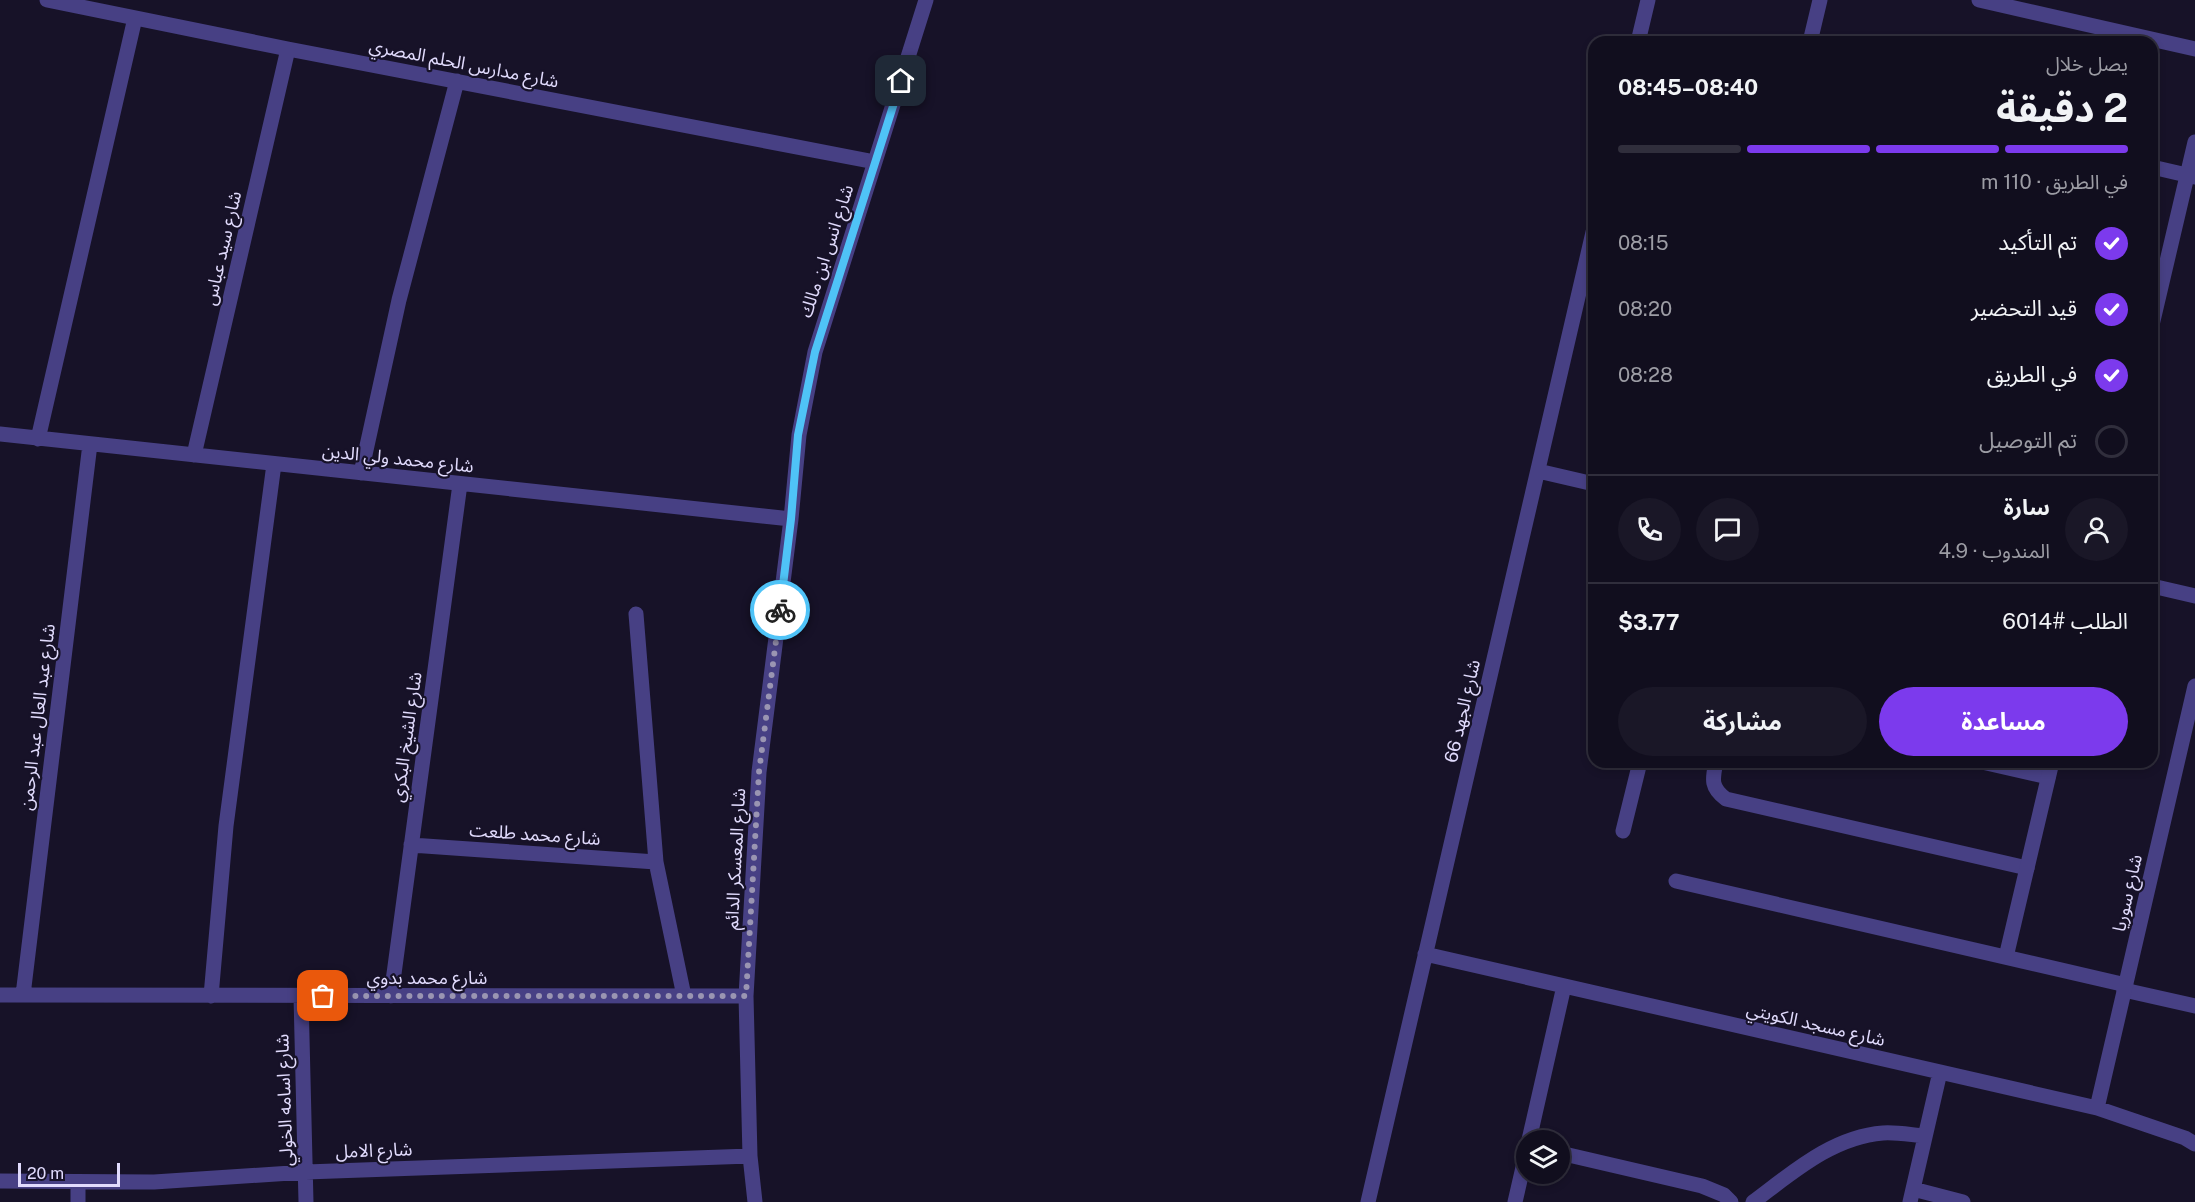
<!DOCTYPE html>
<html lang="ar">
<head>
<meta charset="utf-8">
<style>
  :root { --surface:#110e1e; --page:#1a1727; --text:#f1f3f6; --muted:#9c9ca4; --line:#302e3c; --accent:#7c3aed }
  body { margin:0; font-family:"Public Sans","Noto Sans Arabic",sans-serif; background:var(--page); color:var(--text); direction:rtl; height:100vh; display:flex; flex-direction:column; font-size:22px; white-space:nowrap }
  * { box-sizing:border-box; margin:0 }
  p { font-size:20px; color:var(--muted) }
  .icon { flex:none; width:33px; height:33px; fill:none; stroke:currentColor; stroke-width:2; stroke-linecap:round; stroke-linejoin:round }
  .map { position:relative; flex:1; overflow:hidden; direction:ltr }
  .sheet { position:absolute; left:1588px; top:36px; width:570px; height:732px; display:flex; flex-direction:column; background:var(--surface); border-radius:18px; box-shadow:0 3px 9px #0003,0 0 0 2px var(--line); direction:rtl }
  .sheet>* { flex:none }
  .controls { position:absolute; left:1516px; top:1130px; display:grid; gap:12px }
  .controls a { display:grid; place-items:center; width:54px; height:54px; border-radius:50%; background:var(--surface); box-shadow:0 3px 9px #0003,0 0 0 2px var(--line); font-size:30px }
  .scale { position:absolute; left:18px; bottom:15px; width:102px; box-sizing:border-box; padding-left:6px; border:3px solid #e1dbfd; border-top:0; font-size:16px; line-height:21px; white-space:nowrap; color:#e1dbfd; -webkit-text-stroke:4px #171228; paint-order:stroke }
  .pin { position:absolute; display:grid; place-items:center; width:51px; height:51px; color:#fff; margin:-26px; border-radius:12px; box-shadow:0 3px 9px #0006 }
  .courier { position:absolute; display:grid; place-items:center; width:60px; height:60px; margin:-30px; border:4px solid #4fc3f7; border-radius:50%; background:#fff; color:#222; box-shadow:0 2px 8px #0007 }
  .head em { font-style:normal; font-weight:700 }
  .head div { display:flex; flex-direction:column-reverse }
  .head { display:flex; align-items:center; justify-content:space-between; height:102px; padding:0 30px }
  h1 { font-size:39px; font-weight:700; line-height:45px }
  .bar { display:grid; grid-template-columns:repeat(4,1fr); gap:9px 6px; align-content:center; height:72px; padding:0 30px }
  .bar i { height:8px; border-radius:4px; background:var(--line) }
  .bar .on { background:var(--accent) }
  .bar p { grid-column:span 4 }
  .line { display:flex; align-items:center; gap:15px; padding:0 30px; border-top:2px solid var(--line) }
  .line div { flex:1 }
  .round { display:grid; place-items:center; flex:none; width:63px; height:63px; border-radius:32px; background:var(--page) }
  ol { padding:0 30px; list-style:none }
  li { display:flex; align-items:center; gap:18px; height:66px }
  li p { margin-inline-start:auto }
  li .icon { padding:6px; border-radius:50%; background:var(--accent); color:#fff; stroke-width:4 }
  li:last-child { color:var(--muted) }
  li i { width:33px; height:33px; border:3px solid var(--line); border-radius:50% }
  .primary-button { display:flex; gap:12px; margin-top:auto; padding:12px 30px }
  .primary-button a { flex:1; height:69px; border-radius:36px; background:var(--accent); color:#fff; font-size:24px; font-weight:700; line-height:69px; text-align:center }
  .primary-button a+a { background:var(--page); color:var(--text) }
  .map>svg:first-child { display:block }
  .lines { fill:none; stroke-linecap:round; stroke-linejoin:round }
  .lane { stroke:#474084; stroke-width:15 }
  .street { stroke:#474084; stroke-width:15 }
  .done { stroke:#9a95b2; stroke-width:6; stroke-dasharray:0 10.8 }
  .route { stroke:#4fc3f7; stroke-width:8 }
  .labels { text-anchor:middle; dominant-baseline:central; stroke-width:4.5; stroke-linejoin:round; paint-order:stroke }
  .street-label { font-size:18px; fill:#e1dbfd; stroke:#171228 }
</style>
</head>
<body>
<div class="map">
<svg width="2195" height="1202" viewBox="0 0 2195 1202">
  <rect width="100%" height="100%" fill="#171228"/>
  <g class="lines">
    <!-- lane -->
    <path class="lane" d="M 1716,762 C 1712,780 1711,788 1726,799 L 2027,868
      M 1982,762 L 2048,777
      M 2124,990 L 2195,1006"/>
    <!-- street -->
    <path class="street" d="M 47,0 L 288,49 L 875,162
      M 1979,0 L 2195,49
      M 1638,42 L 1648,0
      M 1810,42 L 1820,0
      M 2152,167 L 2195,177
      M 2152,325 L 2195,142
      M 0,434 L 791,519
      M 38,439 L 135,18
      M 194,455 L 288,49
      M 1538,471 L 1594,484
      M 361,473 L 399,300 L 457,81
      M 2152,586 L 2195,596
      M 636,614 L 656,862 L 684,996
      M 1623,831 L 1640,762
      M 411,845 L 656,862
      M 1676,881 L 2126,985
      M 1425,954 L 2097,1108 L 2185,1138 L 2195,1144
      M 2006,957 L 2052,762
      M 0,995 L 746,996
      M 23,995 L 90,444
      M 211,996 L 226,826 L 274,464
      M 301,996 L 306,1202
      M 391,996 L 460,484
      M 2097,1108 L 2195,686
      M 1529,1140 L 1564,986
      M 1560,1153 L 1702,1186 L 1724,1195 L 1731,1202
      M 0,1181 L 154,1182 L 306,1172 L 750,1156
      M 78,1183 L 78,1202
      M 1913,1189 L 1963,1202
      M 755,1202 L 750,1156 L 746,996 L 759,772 L 791,519 L 799,435 L 815,352 L 926,0
      M 1368,1202 L 1594,228
      M 1515,1202 L 1527,1150
      M 1753,1202 C 1792,1173 1832,1137 1883,1133 C 1896,1132 1912,1135 1925,1136
      M 1910,1202 L 1940,1072"/>
  </g>
  <g class="lines">
    <!-- done -->
    <path class="done" d="M 323,996 L 746,996 L 759,772 L 780,610"/>
    <!-- route -->
    <path class="route" d="M 780,610 L 791,519 L 798,435 L 815,352 L 901,81"/>
  </g>
  <g class="labels">
    <!-- street labels -->
    <g class="street-label">
      <text transform="translate(464 63) rotate(11)">شارع مدارس الحلم المصري</text>
      <text transform="translate(222 248) rotate(-77)">شارع سيد عباس</text>
      <text transform="translate(826 251) rotate(-72)">شارع انس ابن مالك</text>
      <text transform="translate(398 458) rotate(6)">شارع محمد ولي الدين</text>
      <text transform="translate(1462 711) rotate(-77)">شارع الجهد 66</text>
      <text transform="translate(37 717) rotate(-83)">شارع عبد العال عبد الرحمن</text>
      <text transform="translate(406 737) rotate(-82)">شارع الشيخ البكري</text>
      <text transform="translate(535 834) rotate(4)">شارع محمد طلعت</text>
      <text transform="translate(735 859) rotate(-87)">شارع المعسكر الدائم</text>
      <text transform="translate(2127 893) rotate(-77)">شارع سوريا</text>
      <text x="427" y="977">شارع محمد بدوي</text>
      <text transform="translate(1816 1024) rotate(13)">شارع مسجد الكويتي</text>
      <text transform="translate(284 1100) rotate(-92)">شارع اسامه الخولي</text>
      <text transform="translate(374 1150) rotate(-2)">شارع الامل</text>
    </g>
  </g>
</svg>
<div class="controls">
<a><svg class="icon" aria-label="layers" viewBox="0 0 24 24"><path d="M12 4l9 5-9 5-9-5zM3 14l9 5 9-5"/></svg></a>
</div>
<div class="scale">20 m</div>
<div class="pin" style="left:323px;top:996px;background:#ea580c"><svg class="icon" aria-label="bag" viewBox="0 0 24 24"><path d="M5 8h14l-1 12H6zM9 8a3 3 0 0 1 6 0"/></svg></div>
<div class="pin" style="left:901px;top:81px;background:#1f2937"><svg class="icon" aria-label="home" viewBox="0 0 24 24"><path d="M3 11l9-7 9 7M6 9v11h12V9"/></svg></div>
<div class="courier" style="left:780px;top:610px"><svg class="icon" aria-label="bike" viewBox="0 0 24 24"><circle cx="6" cy="16" r="4"/><circle cx="18" cy="16" r="4"/><path d="M6 16l4-8h5l3 8M10 8l3 8H6M13 5h3"/></svg></div>
<section class="sheet">
<div class="head"><div><h1>2 دقيقة</h1><p>يصل خلال</p></div><em>08:40–08:45</em></div>
<div class="bar"><i class="on"></i><i class="on"></i><i class="on"></i><i></i><p>في الطريق · 110 m</p></div>
<ol>
<li><svg class="icon" aria-label="check" viewBox="0 0 24 24"><path d="M5 12l5 5 9-10"/></svg>تم التأكيد<p>08:15</p></li>
<li><svg class="icon" aria-label="check" viewBox="0 0 24 24"><path d="M5 12l5 5 9-10"/></svg>قيد التحضير<p>08:20</p></li>
<li><svg class="icon" aria-label="check" viewBox="0 0 24 24"><path d="M5 12l5 5 9-10"/></svg>في الطريق<p>08:28</p></li>
<li><i></i>تم التوصيل</li>
</ol>
<div class="line" style="height:108px"><a class="round"><svg class="icon" aria-label="person" viewBox="0 0 24 24"><circle cx="12" cy="8" r="4"/><path d="M4 21q1-7 8-7t8 7"/></svg></a><div><b>سارة</b><p>المندوب · 4.9</p></div><a class="round"><svg class="icon" aria-label="chat" viewBox="0 0 24 24"><path d="M4 5h16v11H9l-5 4z"/></svg></a><a class="round"><svg class="icon" aria-label="phone" viewBox="0 0 24 24"><path d="M5 4h4l2 5-3 2q2 4 5 5l2-3 5 2v4C11 20 4 13 5 4z"/></svg></a></div>
<div class="line" style="height:78px"><div>الطلب #6014</div><b>$3.77</b></div>
<div class="primary-button"><a>مساعدة</a><a>مشاركة</a></div>
</section>
</div>
</body>
</html>
